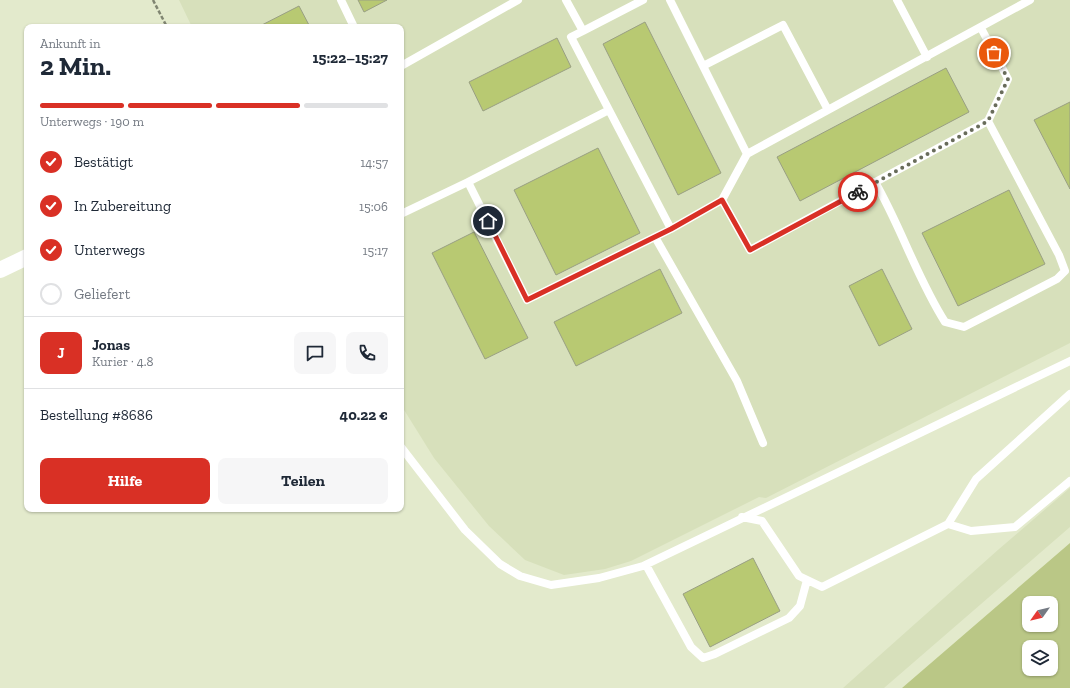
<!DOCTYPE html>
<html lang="de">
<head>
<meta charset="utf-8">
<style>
  :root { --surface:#fff; --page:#f6f6f7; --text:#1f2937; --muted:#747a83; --line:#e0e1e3; --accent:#d93025 }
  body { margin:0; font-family:"Zilla Slab",serif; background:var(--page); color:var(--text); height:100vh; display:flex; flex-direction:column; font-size:15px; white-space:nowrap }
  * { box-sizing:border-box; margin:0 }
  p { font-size:13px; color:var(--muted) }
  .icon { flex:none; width:22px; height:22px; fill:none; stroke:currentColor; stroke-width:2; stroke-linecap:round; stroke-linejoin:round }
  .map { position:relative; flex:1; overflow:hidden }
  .drawer { position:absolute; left:24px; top:24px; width:380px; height:488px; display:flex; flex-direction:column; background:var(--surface); border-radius:8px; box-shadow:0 1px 3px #0004 }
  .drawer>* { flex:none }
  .needle { width:26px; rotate:236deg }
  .tools { position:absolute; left:1022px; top:596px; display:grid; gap:8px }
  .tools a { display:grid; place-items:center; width:36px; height:36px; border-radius:8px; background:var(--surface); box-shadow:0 1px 3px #0004; font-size:20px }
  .pin { position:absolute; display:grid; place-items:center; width:34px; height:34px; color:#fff; margin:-17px; border:2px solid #fff; border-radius:50%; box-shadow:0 1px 4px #0007 }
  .courier { position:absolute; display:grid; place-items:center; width:40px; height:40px; margin:-20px; border:3px solid #d93025; border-radius:50%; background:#fff; color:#222; box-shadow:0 1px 5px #0007 }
  .summary em { font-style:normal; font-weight:700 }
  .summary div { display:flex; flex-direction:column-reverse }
  .summary { display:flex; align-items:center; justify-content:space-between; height:68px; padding:0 16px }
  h1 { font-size:26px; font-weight:700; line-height:30px }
  .bar { display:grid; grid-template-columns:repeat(4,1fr); gap:6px 4px; align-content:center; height:48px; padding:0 16px }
  .bar i { height:5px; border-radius:3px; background:var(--line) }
  .bar .active { background:var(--accent) }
  .bar p { grid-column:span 4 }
  .line { display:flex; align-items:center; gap:10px; padding:0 16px; border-top:1px solid var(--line) }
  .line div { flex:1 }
  .round { display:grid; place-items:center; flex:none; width:42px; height:42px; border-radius:8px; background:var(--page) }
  ol { padding:0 16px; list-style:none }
  li { display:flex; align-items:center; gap:12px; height:44px }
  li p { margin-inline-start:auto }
  li .icon { padding:4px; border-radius:50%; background:var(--accent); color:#fff; stroke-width:4 }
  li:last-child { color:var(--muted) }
  li i { width:22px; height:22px; border:2px solid var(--line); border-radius:50% }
  .button { display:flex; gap:8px; margin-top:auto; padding:8px 16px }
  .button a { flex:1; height:46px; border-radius:8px; background:var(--accent); color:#fff; font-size:16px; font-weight:700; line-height:46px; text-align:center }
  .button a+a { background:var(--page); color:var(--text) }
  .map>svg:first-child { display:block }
  .built { fill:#d7e0bb }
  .green { fill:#bac786; fill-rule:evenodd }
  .building { fill:#b8c972; stroke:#999f83 }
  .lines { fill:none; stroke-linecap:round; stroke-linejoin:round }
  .path { stroke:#808571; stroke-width:2.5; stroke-dasharray:4 2; stroke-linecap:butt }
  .service { stroke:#fff; stroke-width:8 }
  .minor { stroke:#fff; stroke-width:16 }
  .done { stroke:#686c5a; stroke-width:4; stroke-dasharray:0 7.2 }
  .route { stroke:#d93025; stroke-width:5 }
</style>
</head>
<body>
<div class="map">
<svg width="1070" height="688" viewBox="0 0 1070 688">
  <rect width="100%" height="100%" fill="#e3eacc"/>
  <!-- built -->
  <path class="built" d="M 179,0 L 1070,0 L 1070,343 L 766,498 L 759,497 L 631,561 L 605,569 L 564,575 L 525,560 L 489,526 L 434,458 L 401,405 L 401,27 L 192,27 Z
    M 1070,488 L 1070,527 L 884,688 L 843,688 L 999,549 Z"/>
  <!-- green -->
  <path class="green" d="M 1070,543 L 1070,688 L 902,688 ZM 1029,603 L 1051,603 L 1051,625 L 1029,625 ZM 1029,647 L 1051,647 L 1051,669 L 1029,669 Z"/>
  <!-- building -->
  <path class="building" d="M 358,0 L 387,0 L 364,12 Z
    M 299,6 L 310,27 L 258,27 Z
    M 645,22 L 721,173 L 678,195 L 603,44 Z
    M 557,38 L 571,67 L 483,111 L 469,82 Z
    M 946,68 L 969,112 L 800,201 L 777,157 Z
    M 1070,102 L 1070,189 L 1034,120 Z
    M 598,148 L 640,233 L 556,275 L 514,190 Z
    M 1009,190 L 1045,264 L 958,306 L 922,233 Z
    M 474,232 L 528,338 L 485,359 L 432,253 Z
    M 660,269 L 682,313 L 576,366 L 554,322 Z
    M 882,269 L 912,329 L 879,346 L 849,286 Z
    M 753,558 L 780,611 L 710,647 L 683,594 Z"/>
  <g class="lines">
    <!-- path -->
    <path class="path" d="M 153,0 L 167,27"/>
    <!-- service -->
    <path class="service" d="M 341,0 L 354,27
      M 670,0 L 747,154 L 1030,0
      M 897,0 L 927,57
      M 981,28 L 1008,79 L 988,121
      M 583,31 L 643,0
      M 401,66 L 518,0
      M 703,66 L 783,25 L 828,110
      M 468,182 L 609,110
      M 722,200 L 750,250 L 988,121 L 1059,255 L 1065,271 L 1057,279 L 964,327 L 945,322 C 917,278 901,227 875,182
      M 401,214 L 468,182 L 527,300 L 671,229 L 571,37 L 583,31 L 566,0
      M 671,229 L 722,200 L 747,154
      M 655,237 L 737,381 L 763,443
      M 401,447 L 465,530 L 500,564 L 520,576 L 551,585 L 599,578 L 643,566 L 1070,361
      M 742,517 L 762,521 L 799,576 L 822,587 L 948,524 L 976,479 L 1070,394
      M 948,524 L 971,531 L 1015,527 L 1070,481
      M 646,565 L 691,647 L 703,658 L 715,654 L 789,618 L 800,606 L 807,580"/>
    <!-- minor -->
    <path class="minor" d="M 0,270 L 27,257"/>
  </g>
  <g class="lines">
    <!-- done -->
    <path class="done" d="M 858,192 L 988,121 L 1008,79 L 994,53"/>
    <!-- route -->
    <path class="route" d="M 488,221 L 527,300 L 671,229 L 722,200 L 750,250 L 858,192"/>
  </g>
</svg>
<div class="tools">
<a><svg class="needle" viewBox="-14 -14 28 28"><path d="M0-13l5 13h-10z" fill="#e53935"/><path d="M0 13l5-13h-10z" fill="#747a83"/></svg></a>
<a><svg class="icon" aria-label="layers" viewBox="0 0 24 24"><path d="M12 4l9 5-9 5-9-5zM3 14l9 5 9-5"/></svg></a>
</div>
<div class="pin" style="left:994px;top:53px;background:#ea580c"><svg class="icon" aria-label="bag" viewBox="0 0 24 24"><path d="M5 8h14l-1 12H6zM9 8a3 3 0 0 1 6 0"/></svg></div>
<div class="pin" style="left:488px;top:221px;background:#1f2937"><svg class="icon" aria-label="home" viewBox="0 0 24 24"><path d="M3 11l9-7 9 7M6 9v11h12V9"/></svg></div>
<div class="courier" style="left:858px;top:192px"><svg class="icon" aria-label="bike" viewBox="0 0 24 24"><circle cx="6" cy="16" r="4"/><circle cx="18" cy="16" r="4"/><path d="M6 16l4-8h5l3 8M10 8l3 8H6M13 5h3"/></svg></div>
<section class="drawer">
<div class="summary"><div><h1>2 Min.</h1><p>Ankunft in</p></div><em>15:22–15:27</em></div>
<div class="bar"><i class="active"></i><i class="active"></i><i class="active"></i><i></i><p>Unterwegs · 190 m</p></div>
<ol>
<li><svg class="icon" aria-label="check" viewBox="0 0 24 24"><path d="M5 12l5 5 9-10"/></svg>Bestätigt<p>14:57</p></li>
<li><svg class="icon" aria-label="check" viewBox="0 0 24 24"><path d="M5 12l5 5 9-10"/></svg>In Zubereitung<p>15:06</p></li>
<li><svg class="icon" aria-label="check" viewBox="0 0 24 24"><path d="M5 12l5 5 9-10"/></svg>Unterwegs<p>15:17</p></li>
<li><i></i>Geliefert</li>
</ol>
<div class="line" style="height:72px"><b class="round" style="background:var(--accent);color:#fff">J</b><div><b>Jonas</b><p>Kurier · 4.8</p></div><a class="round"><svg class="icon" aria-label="chat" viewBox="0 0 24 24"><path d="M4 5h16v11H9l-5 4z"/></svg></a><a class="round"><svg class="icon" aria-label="phone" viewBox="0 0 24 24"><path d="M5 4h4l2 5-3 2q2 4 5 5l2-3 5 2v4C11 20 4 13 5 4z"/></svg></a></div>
<div class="line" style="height:52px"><div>Bestellung #8686</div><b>40.22 €</b></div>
<div class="button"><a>Hilfe</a><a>Teilen</a></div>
</section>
</div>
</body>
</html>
